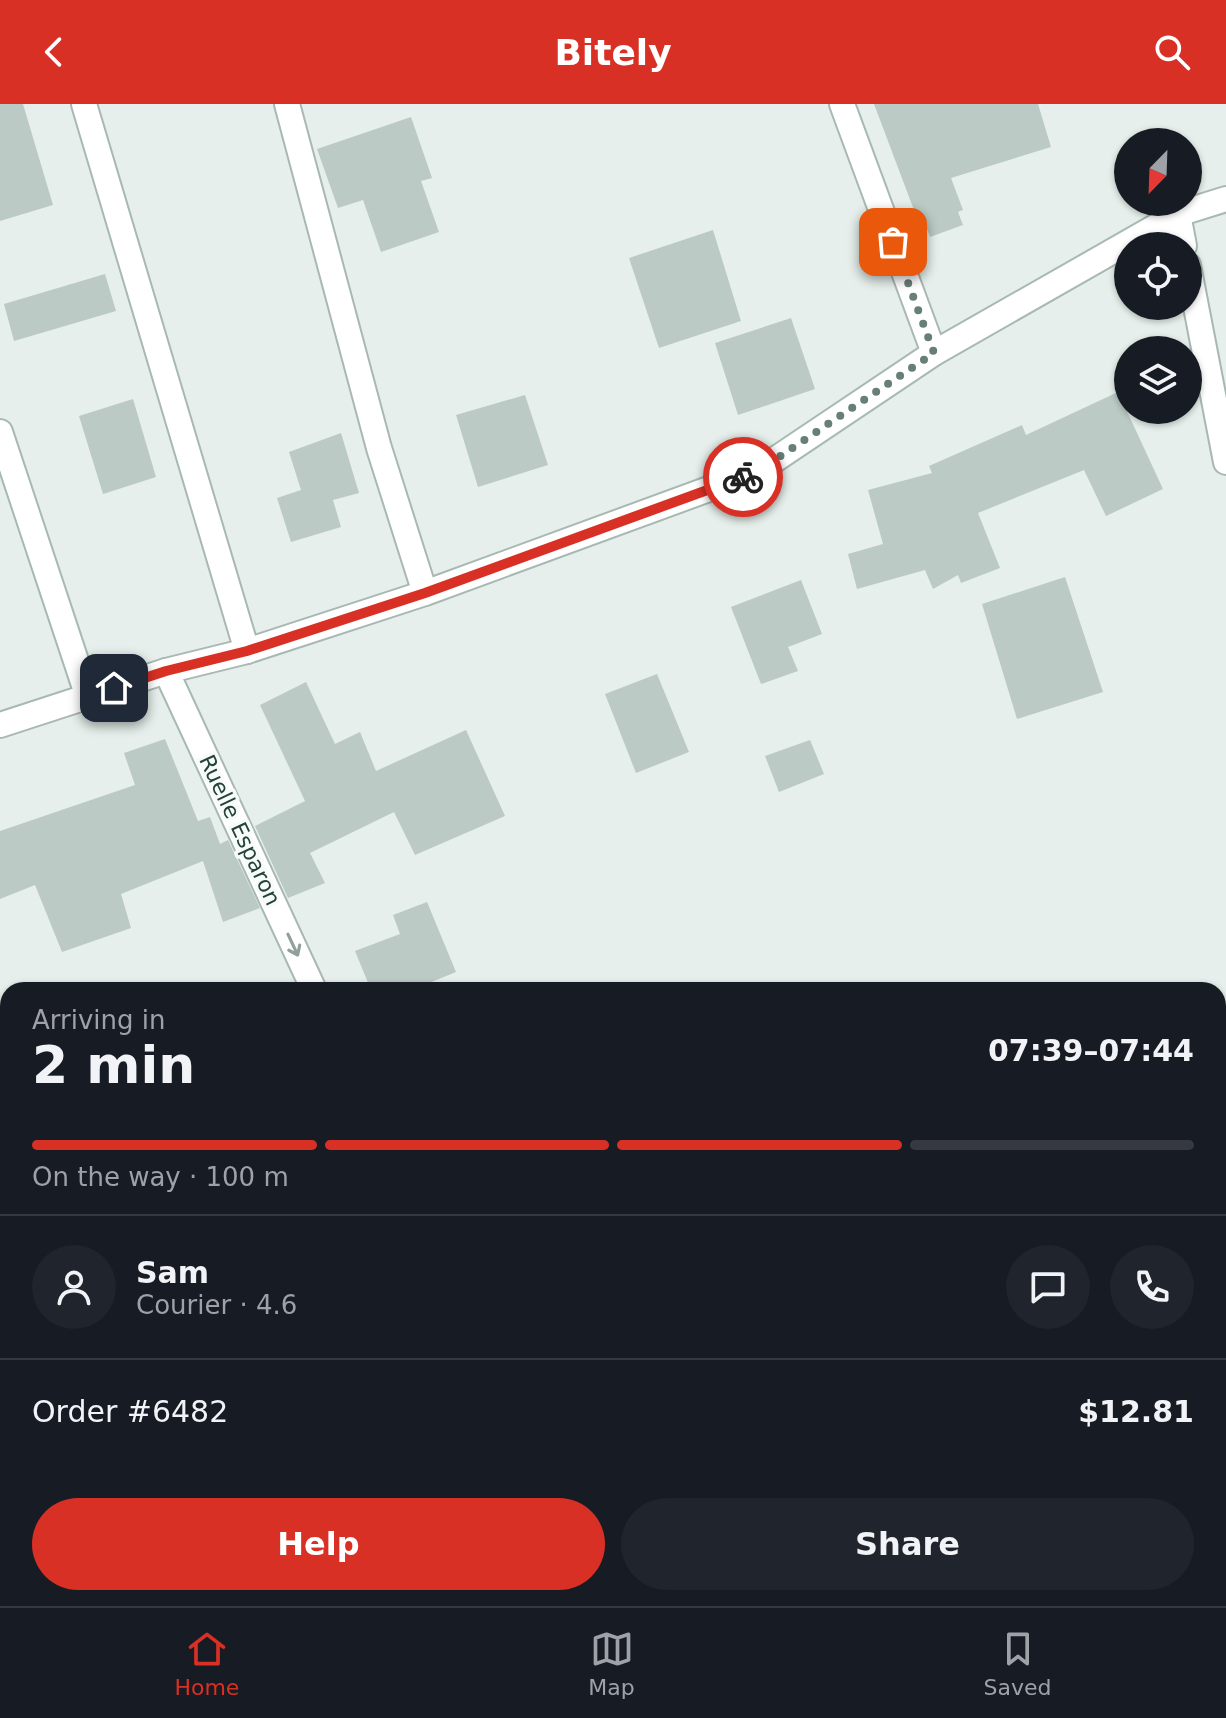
<!DOCTYPE html>
<html lang="en">
<head>
<meta charset="utf-8">
<style>
  :root { --surface:#171b24; --page:#20242c; --text:#f1f3f6; --muted:#9ea1a6; --line:#363941; --accent:#d93025 }
  body { margin:0; font-family:"DejaVu Sans",sans-serif; background:var(--page); color:var(--text); height:100vh; display:flex; flex-direction:column; font-size:30px; white-space:nowrap }
  * { box-sizing:border-box; margin:0 }
  p { font-size:26px; color:var(--muted) }
  .icon { flex:none; width:44px; height:44px; fill:none; stroke:currentColor; stroke-width:2; stroke-linecap:round; stroke-linejoin:round }
  .map { position:relative; flex:1; overflow:hidden }
  .side { position:absolute; left:0px; top:878px; width:1226px; height:624px; display:flex; flex-direction:column; background:var(--surface); border-radius:24px 24px 0 0; box-shadow:0 2px 6px #0004 }
  .side>* { flex:none }
  .needle { width:52px; rotate:203deg }
  .buttons { position:absolute; left:1114px; top:24px; display:grid; gap:16px }
  .buttons a { display:grid; place-items:center; width:88px; height:88px; border-radius:50%; background:var(--surface); box-shadow:0 2px 6px #0004; font-size:40px }
  .pin { position:absolute; display:grid; place-items:center; width:68px; height:68px; color:#fff; margin:-34px; border-radius:16px; box-shadow:0 4px 12px #0006 }
  .courier { position:absolute; display:grid; place-items:center; width:80px; height:80px; margin:-40px; border:6px solid #d93025; border-radius:50%; background:#fff; color:#222; box-shadow:0 2px 10px #0007 }
  .summary em { font-style:normal; font-weight:600 }
  .summary div { display:flex; flex-direction:column-reverse }
  .summary { display:flex; align-items:center; justify-content:space-between; height:136px; padding:0 32px }
  h1 { font-size:52px; font-weight:600; line-height:60px }
  .bar { display:grid; grid-template-columns:repeat(4,1fr); gap:12px 8px; align-content:center; height:96px; padding:0 32px }
  .bar i { height:10px; border-radius:6px; background:var(--line) }
  .bar .selected { background:var(--accent) }
  .bar p { grid-column:span 4 }
  .line { display:flex; align-items:center; gap:20px; padding:0 32px; border-top:2px solid var(--line) }
  .line div { flex:1 }
  .round { display:grid; place-items:center; flex:none; width:84px; height:84px; border-radius:42px; background:var(--page) }
  .button { display:flex; gap:16px; margin-top:auto; padding:16px 32px }
  .button a { flex:1; height:92px; border-radius:48px; background:var(--accent); color:#fff; font-size:32px; font-weight:600; line-height:92px; text-align:center }
  .button a+a { background:var(--page); color:var(--text) }
  header { display:flex; justify-content:space-between; align-items:center; height:104px; padding:0 32px; background:var(--accent); color:#fff; font-size:36px; font-weight:600 }
  .tabs { display:flex; justify-content:space-around; align-items:center; height:112px; border-top:2px solid var(--line); background:var(--surface); font-size:22px; color:var(--muted) }
  .tabs a { display:grid; justify-items:center; gap:4px }
  .tabs .selected { color:var(--accent) }
  .map>svg:first-child { display:block }
  .building { fill:#bbcac4 }
  .lines { fill:none; stroke-linecap:round; stroke-linejoin:round }
  .minor-casing { stroke:#a8b8b2; stroke-width:28 }
  .tertiary-casing { stroke:#a8b8b2; stroke-width:28 }
  .minor { stroke:#fff; stroke-width:24 }
  .tertiary { stroke:#fff; stroke-width:24 }
  .oneway { stroke:#92a09c }
  .done { stroke:#687f78; stroke-width:8; stroke-dasharray:0 14.4 }
  .route { stroke:#d93025; stroke-width:10 }
  .labels { text-anchor:middle; dominant-baseline:central; stroke-width:7; stroke-linejoin:round; paint-order:stroke }
  .street-label { font-size:22px; fill:#24423a; stroke:#f7fbf9 }
</style>
</head>
<body>
<header><svg class="icon" aria-label="back" viewBox="0 0 24 24"><path d="M15 5l-7 7 7 7"/></svg>Bitely<svg class="icon" aria-label="search" viewBox="0 0 24 24"><circle cx="10" cy="10" r="6"/><path d="M15 15l6 6"/></svg></header>
<div class="map">
<svg width="1226" height="1502" viewBox="0 0 1226 1502">
  <rect width="100%" height="100%" fill="#e6efeb"/>
  <!-- building -->
  <path class="building" d="M 0,0 L 23,0 L 53,101 L 0,117 Z
    M 874,0 L 1038,0 L 1051,43 L 951,74 L 963,106 L 958,108 L 963,121 L 930,133 L 925,120 L 920,122 Z
    M 411,13 L 432,74 L 421,77 L 439,128 L 381,148 L 363,96 L 338,104 L 317,45 Z
    M 713,126 L 741,217 L 659,244 L 629,154 Z
    M 105,170 L 116,207 L 14,237 L 4,200 Z
    M 791,214 L 815,285 L 738,311 L 715,239 Z
    M 1118,288 L 1163,385 L 1106,412 L 1084,366 L 978,409 L 1000,464 L 961,479 L 958,471 L 933,485 L 925,466 L 857,485 L 848,450 L 883,440 L 868,386 L 932,369 L 929,362 L 1022,321 L 1026,331 Z
    M 525,291 L 548,361 L 478,383 L 456,311 Z
    M 133,295 L 156,373 L 103,390 L 79,312 Z
    M 341,329 L 359,389 L 333,396 L 341,423 L 291,438 L 277,394 L 301,386 L 289,348 Z
    M 1065,473 L 1103,588 L 1017,615 L 982,500 Z
    M 801,476 L 822,530 L 788,543 L 798,567 L 761,580 L 731,503 Z
    M 657,570 L 689,648 L 636,669 L 605,590 Z
    M 306,578 L 335,640 L 360,628 L 376,667 L 466,626 L 505,712 L 415,751 L 394,708 L 310,749 L 325,779 L 288,794 L 255,722 L 305,697 L 260,601 Z
    M 165,635 L 198,717 L 210,713 L 220,740 L 228,736 L 260,804 L 223,818 L 203,757 L 121,790 L 131,824 L 62,848 L 35,781 L 0,795 L 0,727 L 135,681 L 124,649 Z
    M 810,636 L 824,670 L 779,688 L 765,652 Z
    M 427,798 L 456,868 L 412,886 L 371,886 L 355,847 L 400,830 L 393,811 Z"/>
  <g class="lines">
    <defs>
      <path id="minor" d="M 84,0 L 247,547
        M 287,0 L 379,344 L 425,489
        M 842,0 L 934,249
        M 1178,110 L 1184,142
        M 1188,161 L 1226,358
        M 0,328 L 88,593
        M 166,567 L 314,886
        M 585,1494 L 589,1502
        M 68,1502 L 80,1494"/>
      <path id="tertiary" d="M 0,621 L 166,567 L 247,547 L 425,489 L 758,367 L 934,249 L 1178,110 L 1226,95"/>
    </defs>
    <!-- minor casing -->
    <use href="#minor" class="minor-casing"/>
    <!-- tertiary casing -->
    <use href="#tertiary" class="tertiary-casing"/>
    <!-- minor -->
    <use href="#minor" class="minor"/>
    <!-- tertiary -->
    <use href="#tertiary" class="tertiary"/>
  </g>
  <!-- one-way arrows -->
  <defs><path id="oneway-shaft" d="M-6 0H5M1.5-3L5.5 0L1.5 3" fill="none" stroke-width="1.6" stroke-linecap="round" stroke-linejoin="round" transform="scale(2)"/></defs>
  <use class="oneway" href="#oneway-shaft" transform="translate(293 841) rotate(65)"/>
  <g class="lines">
    <!-- done -->
    <path class="done" d="M 743,373 L 758,367 L 934,249 L 893,138"/>
    <!-- route -->
    <path class="route" d="M 114,584 L 166,567 L 247,547 L 425,489 L 743,373"/>
  </g>
  <g class="labels">
    <!-- street labels -->
    <g class="street-label">
      <text transform="translate(240 726) rotate(65)">Ruelle Esparon</text>
    </g>
  </g>
</svg>
<div class="buttons">
<a><svg class="needle" viewBox="-14 -14 28 28"><path d="M0-13l5 13h-10z" fill="#e53935"/><path d="M0 13l5-13h-10z" fill="#9ea1a6"/></svg></a>
<a><svg class="icon" aria-label="locate" viewBox="0 0 24 24"><circle cx="12" cy="12" r="6"/><path d="M12 2v4M12 18v4M2 12h4M18 12h4"/></svg></a>
<a><svg class="icon" aria-label="layers" viewBox="0 0 24 24"><path d="M12 4l9 5-9 5-9-5zM3 14l9 5 9-5"/></svg></a>
</div>
<div class="pin" style="left:893px;top:138px;background:#ea580c"><svg class="icon" aria-label="bag" viewBox="0 0 24 24"><path d="M5 8h14l-1 12H6zM9 8a3 3 0 0 1 6 0"/></svg></div>
<div class="pin" style="left:114px;top:584px;background:#1f2937"><svg class="icon" aria-label="home" viewBox="0 0 24 24"><path d="M3 11l9-7 9 7M6 9v11h12V9"/></svg></div>
<div class="courier" style="left:743px;top:373px"><svg class="icon" aria-label="bike" viewBox="0 0 24 24"><circle cx="6" cy="16" r="4"/><circle cx="18" cy="16" r="4"/><path d="M6 16l4-8h5l3 8M10 8l3 8H6M13 5h3"/></svg></div>
<section class="side">
<div class="summary"><div><h1>2 min</h1><p>Arriving in</p></div><em>07:39–07:44</em></div>
<div class="bar"><i class="selected"></i><i class="selected"></i><i class="selected"></i><i></i><p>On the way · 100 m</p></div>
<div class="line" style="height:144px"><a class="round"><svg class="icon" aria-label="person" viewBox="0 0 24 24"><circle cx="12" cy="8" r="4"/><path d="M4 21q1-7 8-7t8 7"/></svg></a><div><b>Sam</b><p>Courier · 4.6</p></div><a class="round"><svg class="icon" aria-label="chat" viewBox="0 0 24 24"><path d="M4 5h16v11H9l-5 4z"/></svg></a><a class="round"><svg class="icon" aria-label="phone" viewBox="0 0 24 24"><path d="M5 4h4l2 5-3 2q2 4 5 5l2-3 5 2v4C11 20 4 13 5 4z"/></svg></a></div>
<div class="line" style="height:104px"><div>Order #6482</div><b>$12.81</b></div>
<div class="button"><a>Help</a><a>Share</a></div>
</section>
</div>
<nav class="tabs">
<a class="selected"><svg class="icon" aria-label="home" viewBox="0 0 24 24"><path d="M3 11l9-7 9 7M6 9v11h12V9"/></svg>Home</a>
<a><svg class="icon" aria-label="map" viewBox="0 0 24 24"><path d="M3 6l6-2 6 2 6-2v14l-6 2-6-2-6 2zM9 4v14M15 6v14"/></svg>Map</a>
<a><svg class="icon" aria-label="saved" viewBox="0 0 24 24"><path d="M7 4h10v16l-5-4-5 4z"/></svg>Saved</a>
</nav>
</body>
</html>
